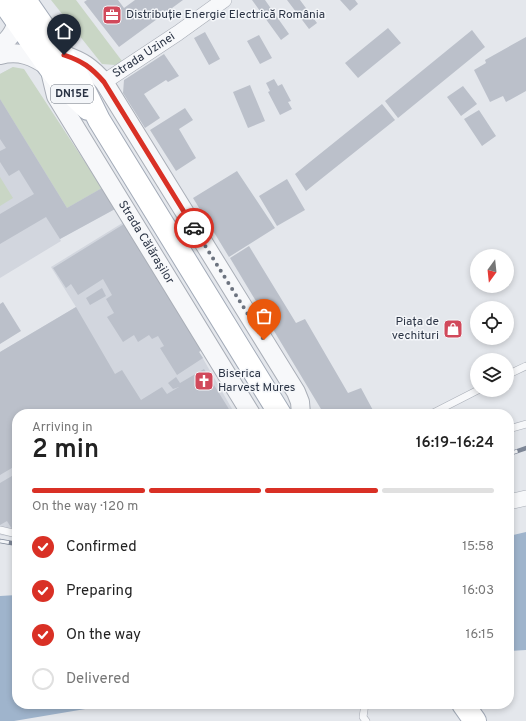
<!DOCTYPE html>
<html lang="en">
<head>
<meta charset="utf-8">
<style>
  :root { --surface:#fff; --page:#f2f2f2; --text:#222; --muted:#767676; --line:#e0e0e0; --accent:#d93025 }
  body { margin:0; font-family:Overpass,sans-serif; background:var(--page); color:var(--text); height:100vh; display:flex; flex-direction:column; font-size:15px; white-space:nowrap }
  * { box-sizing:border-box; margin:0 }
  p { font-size:13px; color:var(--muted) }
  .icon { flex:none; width:22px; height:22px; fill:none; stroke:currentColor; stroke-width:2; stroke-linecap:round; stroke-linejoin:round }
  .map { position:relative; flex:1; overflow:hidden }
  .side { position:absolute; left:12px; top:409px; width:502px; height:300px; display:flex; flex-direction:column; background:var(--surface); border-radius:16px; box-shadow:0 2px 6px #0003 }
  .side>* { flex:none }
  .needle { width:26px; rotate:195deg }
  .tools { position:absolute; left:470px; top:249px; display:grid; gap:8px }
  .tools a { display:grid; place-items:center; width:44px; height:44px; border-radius:50%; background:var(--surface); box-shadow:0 2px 6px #0003; font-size:20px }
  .pin { position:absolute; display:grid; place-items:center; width:34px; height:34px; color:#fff; margin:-41px -17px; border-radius:50% 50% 50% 0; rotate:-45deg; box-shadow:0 0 4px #0007 }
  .pin .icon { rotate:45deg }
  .courier { position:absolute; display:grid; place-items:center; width:40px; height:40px; margin:-20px; border:3px solid #d93025; border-radius:50%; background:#fff; color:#222; box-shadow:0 1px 5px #0007 }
  .headline em { font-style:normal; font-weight:600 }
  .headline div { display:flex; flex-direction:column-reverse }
  .headline { display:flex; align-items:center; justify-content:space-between; height:68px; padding:0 20px }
  h1 { font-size:26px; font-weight:600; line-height:30px }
  .bar { display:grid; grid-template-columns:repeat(4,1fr); gap:6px 4px; align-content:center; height:48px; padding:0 20px }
  .bar i { height:5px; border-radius:3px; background:var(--line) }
  .bar .selected { background:var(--accent) }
  .bar p { grid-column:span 4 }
  ol { padding:0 20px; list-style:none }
  li { display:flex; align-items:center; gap:12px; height:44px }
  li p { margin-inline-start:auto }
  li .icon { padding:4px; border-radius:50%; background:var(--accent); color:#fff; stroke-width:4 }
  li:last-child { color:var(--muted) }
  li i { width:22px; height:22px; border:2px solid var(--line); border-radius:50% }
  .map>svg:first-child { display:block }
  .built { fill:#d2d6de }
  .green { fill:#c9d6c5 }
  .water { fill:#9fb4cc }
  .building { fill:#bbc0ca }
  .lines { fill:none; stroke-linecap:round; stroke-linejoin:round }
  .service-casing { stroke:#a9aeb7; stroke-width:8 }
  .minor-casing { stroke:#a9aeb7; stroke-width:16 }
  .tertiary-casing { stroke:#a9aeb7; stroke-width:20 }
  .primary-casing { stroke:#a3abb8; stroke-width:24 }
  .service { stroke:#f7f8fa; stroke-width:7 }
  .minor { stroke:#f7f8fa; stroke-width:15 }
  .tertiary { stroke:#f7f8fa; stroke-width:18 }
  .primary { stroke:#fff; stroke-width:22 }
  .rail-casing { stroke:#7d8696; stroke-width:4.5 }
  .rail { stroke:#f4f6f9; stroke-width:3; stroke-dasharray:9; stroke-linecap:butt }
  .done { stroke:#6c737f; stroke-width:4; stroke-dasharray:0 7.2 }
  .route { stroke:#d93025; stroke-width:5 }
  .labels { text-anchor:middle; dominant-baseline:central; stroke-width:3; stroke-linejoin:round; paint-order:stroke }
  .shield { fill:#f4f6f9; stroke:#676e7b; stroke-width:1 }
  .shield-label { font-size:11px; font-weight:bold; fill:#2b3445 }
  .poi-label { font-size:12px; fill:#2b3445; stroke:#f4f6f9; text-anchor:start }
  .street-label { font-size:12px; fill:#2b3445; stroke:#f4f6f9 }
</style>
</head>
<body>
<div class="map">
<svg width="526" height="721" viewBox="0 0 526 721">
  <rect width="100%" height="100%" fill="#e4e7ec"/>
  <!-- built -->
  <path class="built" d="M 13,67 L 115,209 L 60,239 L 61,241 L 0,278 L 0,74 Z
    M 124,222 L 235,414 L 17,414 L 17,538 L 0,535 L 0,352 L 76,307 L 51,267 Z"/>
  <!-- green -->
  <path class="green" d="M 51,0 L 76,0 L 122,61 L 115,65 L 102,64 Z
    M 13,67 L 24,69 L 102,188 L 67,208 L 0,99 L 0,74 Z
    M 0,177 L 13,198 L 0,206 Z"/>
  <!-- water -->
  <path class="water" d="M 526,532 L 526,650 L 509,651 L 509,536 Z
    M 17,595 L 17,704 L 115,704 L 14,721 L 0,721 L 0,596 Z"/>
  <!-- building -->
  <path class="building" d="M 87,0 L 118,0 L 124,8 L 135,0 L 183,0 L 119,47 L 84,2 Z
    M 252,0 L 265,0 L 289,34 L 281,40 Z
    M 287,0 L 300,0 L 317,23 L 309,29 Z
    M 340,0 L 355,0 L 358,4 L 350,11 Z
    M 388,28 L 401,43 L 358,78 L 345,63 Z
    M 472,30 L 485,47 L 398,118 L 385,101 Z
    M 205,32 L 220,59 L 209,65 L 194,38 Z
    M 259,35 L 272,58 L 260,64 L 247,41 Z
    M 526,37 L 526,91 L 506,102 L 503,96 L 490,102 L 474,70 L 486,63 L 485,60 Z
    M 164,54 L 179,76 L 168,82 L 166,80 L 144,94 L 160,118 L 145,128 L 123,93 L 124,80 Z
    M 274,79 L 278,86 L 282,84 L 291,101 L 288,102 L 292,109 L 280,115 L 268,92 L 270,91 L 266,83 Z
    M 250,85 L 265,121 L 248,128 L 233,92 Z
    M 463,86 L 477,104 L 461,116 L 447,97 Z
    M 0,99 L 67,208 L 102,188 L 115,209 L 60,239 L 46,217 L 0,244 L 0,214 L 34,194 L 19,170 L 9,176 L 0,162 L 0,151 L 6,148 L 0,139 Z
    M 382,104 L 395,120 L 306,191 L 295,174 Z
    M 185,108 L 193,120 L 179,129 L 196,158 L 176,171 L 150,130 Z
    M 479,110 L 496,136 L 482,146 L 464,119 Z
    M 237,171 L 275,228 L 229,257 L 193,198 Z
    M 287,179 L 305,210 L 277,226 L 259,196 Z
    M 124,224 L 203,349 L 199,352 L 203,358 L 177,375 L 160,348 L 164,346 L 158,336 L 152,339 L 149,335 L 138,342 L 134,335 L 123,342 L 107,317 L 114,313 L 106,299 L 112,295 L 103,279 L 78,295 L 71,284 L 66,288 L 53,268 Z
    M 249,246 L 296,323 L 305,319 L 348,393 L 361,388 L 375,414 L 324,414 L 230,258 Z
    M 102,288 L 106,296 L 90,305 L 86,298 Z
    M 3,302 L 21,331 L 0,344 L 0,304 Z
    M 76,307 L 115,374 L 122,370 L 141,400 L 162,387 L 167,394 L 179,387 L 173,389 L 168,383 L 176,377 L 180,383 L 204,369 L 232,414 L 17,414 L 17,465 L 0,475 L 0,352 Z
    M 17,473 L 17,526 L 12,529 L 7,521 L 0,525 L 0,483 Z"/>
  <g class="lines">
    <defs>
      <path id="service" d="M 507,375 L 526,366
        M 431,414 L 478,390
        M 509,429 L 526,424
        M 0,530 L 17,534
        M 365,704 L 363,717 L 366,721"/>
      <g id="minor">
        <path id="s1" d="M 104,82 L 178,33 L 224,0"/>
        <path d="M 509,502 L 526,498"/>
      </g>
      <g id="tertiary">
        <path d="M 0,46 C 9,40 14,32 17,22"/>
        <path id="s2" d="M 0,55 C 19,50 33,56 49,67 L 56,96 L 251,414"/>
        <path d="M 64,55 C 82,61 91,67 104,82 L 296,392 L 300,402 L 301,414"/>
      </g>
      <path id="primary" d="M 2,0 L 49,67 L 66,88 L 88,109
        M 25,0 L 77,75 L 99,120 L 280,414
        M 463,704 L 475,721"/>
    </defs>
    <!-- service casing -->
    <use href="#service" class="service-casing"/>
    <!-- minor casing -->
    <use href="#minor" class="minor-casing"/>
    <!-- tertiary casing -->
    <use href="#tertiary" class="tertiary-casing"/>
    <!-- primary casing -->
    <use href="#primary" class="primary-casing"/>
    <!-- service -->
    <use href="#service" class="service"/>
    <!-- minor -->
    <use href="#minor" class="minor"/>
    <!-- tertiary -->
    <use href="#tertiary" class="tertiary"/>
    <!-- primary -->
    <use href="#primary" class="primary"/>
    <defs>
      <path id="rail" d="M 509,454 L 526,448
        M 0,541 L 17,544"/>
    </defs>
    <!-- rail casing -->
    <use href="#rail" class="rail-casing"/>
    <!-- rail -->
    <use href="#rail" class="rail"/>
  </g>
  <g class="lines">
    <!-- done -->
    <path class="done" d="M 194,228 L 264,340"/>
    <!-- route -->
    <path class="route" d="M 64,55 C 82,61 91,67 104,82 L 194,228"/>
  </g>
  <!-- icons -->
  <defs>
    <symbol id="office-square" viewBox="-11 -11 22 22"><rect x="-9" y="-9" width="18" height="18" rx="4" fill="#d1495b" stroke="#f4f6f9"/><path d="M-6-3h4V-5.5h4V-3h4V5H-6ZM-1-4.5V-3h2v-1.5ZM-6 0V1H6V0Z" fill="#fff"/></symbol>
    <symbol id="shop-square" viewBox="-11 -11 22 22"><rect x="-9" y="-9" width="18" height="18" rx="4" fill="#d1495b" stroke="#f4f6f9"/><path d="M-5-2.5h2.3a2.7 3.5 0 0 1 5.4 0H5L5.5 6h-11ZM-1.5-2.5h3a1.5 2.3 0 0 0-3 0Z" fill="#fff"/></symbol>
    <symbol id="church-square" viewBox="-11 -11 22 22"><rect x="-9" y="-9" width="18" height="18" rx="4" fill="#d1495b" stroke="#f4f6f9"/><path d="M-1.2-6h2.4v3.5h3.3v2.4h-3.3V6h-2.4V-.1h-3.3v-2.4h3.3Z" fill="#fff"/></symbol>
  </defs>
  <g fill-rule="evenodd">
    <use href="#office-square" x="101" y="4" width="22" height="22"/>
    <use href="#shop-square" x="442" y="318" width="22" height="22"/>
    <use href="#church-square" x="193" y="370" width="22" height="22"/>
  </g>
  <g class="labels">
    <!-- shield labels -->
    <rect class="shield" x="51" y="85" width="42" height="18" rx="3"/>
    <g class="shield-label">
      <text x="72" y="94">DN15E</text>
    </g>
    <!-- poi labels -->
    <g class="poi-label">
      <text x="126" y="15">Distribuție Energie Electrică România</text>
      <text x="439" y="322" text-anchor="end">Piața de<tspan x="439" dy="14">vechituri</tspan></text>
      <text x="218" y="374">Biserica<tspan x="218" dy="14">Harvest Mures</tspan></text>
    </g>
    <!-- street labels -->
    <g class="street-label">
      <text stroke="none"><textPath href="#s1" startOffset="48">Strada Uzinei</textPath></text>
      <text stroke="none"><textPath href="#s2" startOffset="254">Strada Călărașilor</textPath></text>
    </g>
  </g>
</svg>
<div class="tools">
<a><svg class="needle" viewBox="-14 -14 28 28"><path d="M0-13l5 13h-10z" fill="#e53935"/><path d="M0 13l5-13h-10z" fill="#767676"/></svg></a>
<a><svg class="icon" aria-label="locate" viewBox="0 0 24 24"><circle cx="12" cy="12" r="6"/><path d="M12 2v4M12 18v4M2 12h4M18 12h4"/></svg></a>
<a><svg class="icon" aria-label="layers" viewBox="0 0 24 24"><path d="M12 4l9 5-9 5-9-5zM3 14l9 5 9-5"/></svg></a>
</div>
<div class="pin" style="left:264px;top:340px;background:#ea580c"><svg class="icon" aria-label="bag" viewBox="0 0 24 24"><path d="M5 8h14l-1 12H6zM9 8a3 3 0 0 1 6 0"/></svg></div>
<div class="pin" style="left:64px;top:55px;background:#1f2937"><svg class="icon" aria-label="home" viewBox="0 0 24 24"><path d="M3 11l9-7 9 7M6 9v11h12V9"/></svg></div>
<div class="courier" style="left:194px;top:228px"><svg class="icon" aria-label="car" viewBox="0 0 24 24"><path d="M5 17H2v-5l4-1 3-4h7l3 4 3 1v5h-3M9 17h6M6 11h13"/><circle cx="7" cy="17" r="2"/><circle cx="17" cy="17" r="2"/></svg></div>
<section class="side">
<div class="headline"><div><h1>2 min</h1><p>Arriving in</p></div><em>16:19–16:24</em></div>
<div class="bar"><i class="selected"></i><i class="selected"></i><i class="selected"></i><i></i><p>On the way · 120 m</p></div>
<ol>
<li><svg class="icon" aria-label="check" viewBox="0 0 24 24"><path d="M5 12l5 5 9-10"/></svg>Confirmed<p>15:58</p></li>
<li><svg class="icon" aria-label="check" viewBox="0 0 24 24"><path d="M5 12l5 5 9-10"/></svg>Preparing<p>16:03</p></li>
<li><svg class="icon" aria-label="check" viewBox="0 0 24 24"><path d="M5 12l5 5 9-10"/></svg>On the way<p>16:15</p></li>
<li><i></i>Delivered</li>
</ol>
</section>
</div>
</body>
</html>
